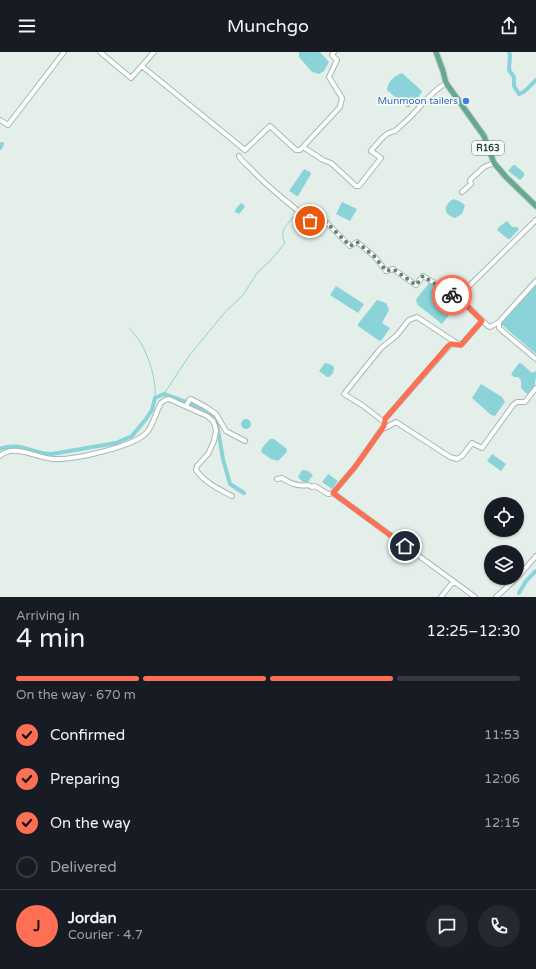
<!DOCTYPE html>
<html lang="en">
<head>
<meta charset="utf-8">
<style>
  :root { --surface:#171b24; --page:#242831; --text:#f1f3f6; --muted:#9ea1a6; --line:#363941; --accent:#fe6f54 }
  body { margin:0; font-family:"Varela Round",sans-serif; background:var(--page); color:var(--text); height:100vh; display:flex; flex-direction:column; font-size:15px; white-space:nowrap }
  * { box-sizing:border-box; margin:0 }
  p { font-size:13px; color:var(--muted) }
  .icon { flex:none; width:22px; height:22px; fill:none; stroke:currentColor; stroke-width:2; stroke-linecap:round; stroke-linejoin:round }
  .map { position:relative; height:545px; overflow:hidden }
  .sheet { display:flex; flex-direction:column; background:var(--surface); flex:1 }
  .sheet>* { flex:none }
  .fabs { position:absolute; left:484px; top:445px; display:grid; gap:8px }
  .fabs a { display:grid; place-items:center; width:40px; height:40px; border-radius:50%; background:var(--surface); box-shadow:0 1px 3px #0004; font-size:20px }
  .pin { position:absolute; display:grid; place-items:center; width:34px; height:34px; color:#fff; margin:-17px; border:2px solid #fff; border-radius:50%; box-shadow:0 1px 4px #0007 }
  .courier { position:absolute; display:grid; place-items:center; width:40px; height:40px; margin:-20px; border:3px solid #fe6f54; border-radius:50%; background:#fff; color:#222; box-shadow:0 1px 5px #0007 }
  .headline em { font-style:normal; font-weight:600 }
  .headline div { display:flex; flex-direction:column-reverse }
  .headline { display:flex; align-items:center; justify-content:space-between; height:68px; padding:0 16px }
  h1 { font-size:26px; font-weight:600; line-height:30px }
  .bar { display:grid; grid-template-columns:repeat(4,1fr); gap:6px 4px; align-content:center; height:48px; padding:0 16px }
  .bar i { height:5px; border-radius:3px; background:var(--line) }
  .bar .selected { background:var(--accent) }
  .bar p { grid-column:span 4 }
  .line { display:flex; align-items:center; gap:10px; padding:0 16px; border-top:1px solid var(--line) }
  .line div { flex:1 }
  .round { display:grid; place-items:center; flex:none; width:42px; height:42px; border-radius:21px; background:var(--page) }
  ol { padding:0 16px; list-style:none }
  li { display:flex; align-items:center; gap:12px; height:44px }
  li p { margin-inline-start:auto }
  li .icon { padding:4px; border-radius:50%; background:var(--accent); color:#111; stroke-width:4 }
  li:last-child { color:var(--muted) }
  li i { width:22px; height:22px; border:2px solid var(--line); border-radius:50% }
  header { display:flex; justify-content:space-between; align-items:center; height:52px; padding:0 16px; background:var(--surface); font-size:18px; font-weight:600 }
  .map>svg:first-child { display:block }
  .water { fill:#89d3d9 }
  .lines { fill:none; stroke-linecap:round; stroke-linejoin:round }
  .stream { stroke:#89d3d9; stroke-width:1 }
  .canal { stroke:#89d3d9; stroke-width:4 }
  .minor-casing { stroke:#a7b8b1; stroke-width:6 }
  .major-casing { stroke:#c1cbc7; stroke-width:7 }
  .minor { stroke:#fff; stroke-width:4 }
  .major { stroke:#65a992; stroke-width:5 }
  .done { stroke:#668076; stroke-width:4; stroke-dasharray:0 7.2 }
  .route { stroke:#fe6f54; stroke-width:5 }
  .shop-dot { fill:#3f7fe0; stroke:#f6fbf8; stroke-width:1.5 }
  .labels { text-anchor:middle; dominant-baseline:central; stroke-width:3.5; stroke-linejoin:round; paint-order:stroke }
  .shield { fill:#f6fbf8; stroke:#627b71; stroke-width:1 }
  .shield-label { font-size:9px; font-weight:bold; fill:#224437 }
  .shop-label { font-size:10px; fill:#366cbe; stroke:#f6fbf8; text-anchor:end }
</style>
</head>
<body>
<header><svg class="icon" aria-label="menu" viewBox="0 0 24 24"><path d="M4 6h16M4 12h16M4 18h16"/></svg>Munchgo<svg class="icon" aria-label="share" viewBox="0 0 24 24"><path d="M12 15V3M7 8l5-5 5 5M5 13v7h14v-7"/></svg></header>
<div class="map">
<svg width="536" height="545" viewBox="0 0 536 545">
  <rect width="100%" height="100%" fill="#e5efea"/>
  <!-- water -->
  <path class="water" d="M 299,0 L 320,0 L 329,10 L 324,19 L 319,22 L 312,20 L 299,5 Z
    M 402,21 L 422,39 L 417,48 L 408,56 L 387,38 C 388,29 394,24 402,21 Z
    M 513,113 L 515,113 L 524,121 L 524,124 L 520,128 L 508,119 Z
    M 304,117 L 310,120 L 311,122 L 298,144 L 297,144 L 289,139 Z
    M 453,147 L 459,149 L 465,153 L 462,162 L 455,166 C 443,162 443,154 453,147 Z
    M 342,150 L 357,157 L 350,169 L 336,162 Z
    M 242,151 L 245,155 L 239,162 L 235,160 L 235,158 L 240,152 Z
    M 507,169 L 512,175 L 517,175 L 519,177 L 510,187 L 508,187 L 497,178 L 499,175 Z
    M 430,230 L 456,249 L 457,252 L 442,272 L 418,253 L 416,249 L 417,246 Z
    M 536,232 L 536,302 L 501,272 L 517,252 Z
    M 336,234 L 364,252 L 358,261 L 330,243 Z
    M 377,248 L 386,251 L 389,258 L 382,271 L 390,276 L 381,289 L 378,288 L 358,274 L 358,272 Z
    M 325,311 L 332,313 L 334,316 L 333,321 L 329,325 L 327,325 L 319,319 Z
    M 519,311 L 521,311 L 532,321 L 536,319 C 536,328 536,337 527,342 L 521,336 L 521,328 L 518,325 L 514,325 L 511,322 Z
    M 481,332 L 502,345 L 505,350 L 495,364 L 491,363 L 472,346 Z
    M241 372a5 5 0 1 1 10 0a5 5 0 1 1-10 0Z
    M 270,387 L 274,387 L 287,397 L 286,401 L 278,409 L 271,407 L 261,400 L 262,396 Z
    M 492,402 L 506,412 L 501,419 L 487,409 Z
    M 302,418 L 308,419 L 313,423 L 308,430 L 303,430 L 298,425 Z
    M 328,422 L 338,429 L 332,437 L 322,430 Z"/>
  <g class="lines">
    <!-- stream -->
    <path class="stream" d="M 129,276 C 133,281 138,286 141,291 C 149,306 157,329 155,346
      M 164,342 L 189,304 L 225,260 L 243,243 L 257,221 L 271,208 L 285,191 C 279,178 286,174 295,163"/>
    <!-- canal -->
    <path class="canal" d="M 509,0 L 510,3 L 509,18 L 514,25 L 514,34 L 519,42 C 528,39 529,34 536,28
      M 0,96 L 2,92
      M 0,397 C 20,389 33,402 52,402 L 116,391 L 132,384 L 146,367 L 152,358 L 155,346 L 164,342 L 186,350 L 212,364 L 217,372 L 223,407 L 230,432 L 244,441
      M 519,541 L 526,529 L 536,519"/>
    <defs>
      <path id="minor" d="M 100,0 L 131,26 L 154,0
        M 141,15 L 143,15 L 245,98 L 270,74 L 296,98 L 300,98 L 340,55 L 342,46 L 329,25 L 337,8 L 332,3 L 334,0
        M 0,68 L 8,73 L 64,0
        M 303,95 L 323,108 L 331,111 L 356,134 L 359,134 L 381,106 L 371,99 C 377,92 385,80 395,79 C 401,73 408,68 414,61 C 426,49 430,41 446,31
        M 239,104 C 242,110 248,113 252,118 C 272,140 297,156 318,177 L 326,170 L 350,194 L 357,190 L 375,205 L 386,219 L 393,217 L 416,233 L 423,224 L 458,245
        M 462,140 L 471,132 L 470,128 L 484,115 L 494,111
        M 536,229 L 499,270 L 499,276 L 536,307
        M 499,270 L 490,275 L 488,274 L 458,245 L 536,168
        M 186,354 L 190,347 L 191,347 L 206,355 L 216,362 L 226,379 L 245,389
        M 384,370 L 362,353 L 344,342 L 381,296 L 396,284 L 409,268 L 417,265 L 458,292
        M 384,374 L 385,376 L 396,370 L 450,405 L 457,407 L 462,404 L 472,391 L 482,396 L 513,353 L 517,350 L 525,350 L 536,336
        M 0,404 C 13,391 37,406 53,407 C 73,408 136,395 148,379 C 154,370 156,360 161,351 L 165,348 L 169,347 L 207,364 L 213,369 L 215,374 L 216,379 L 214,389 L 208,402 L 197,414 L 196,418 C 205,431 219,437 232,444
        M 277,427 L 282,426 C 290,431 298,435 308,433 L 312,435 L 315,434 L 328,442 L 333,441 L 355,415 L 384,374 L 385,367 L 448,295 L 451,292 L 461,293 L 482,269
        M 333,441 L 475,545
        M 517,526 L 536,504
        M 441,545 L 453,530
        M 496,545 L 517,526"/>
      <path id="major" d="M 436,0 L 443,19 L 446,31 L 484,84 L 494,111 L 506,125 L 536,154"/>
    </defs>
    <!-- minor casing -->
    <use href="#minor" class="minor-casing"/>
    <!-- major casing -->
    <use href="#major" class="major-casing"/>
    <!-- minor -->
    <use href="#minor" class="minor"/>
    <!-- major -->
    <use href="#major" class="major"/>
  </g>
  <g class="lines">
    <!-- done -->
    <path class="done" d="M 310,169 L 318,177 L 326,170 L 350,194 L 357,190 L 375,205 L 386,219 L 393,217 L 416,233 L 423,224 L 452,243"/>
    <!-- route -->
    <path class="route" d="M 405,494 L 333,441 L 355,415 L 384,374 L 385,367 L 448,294 L 451,292 L 461,293 L 482,269 L 458,245 L 452,243"/>
  </g>
  <!-- markers -->
  <circle class="shop-dot" cx="466" cy="49" r="4"/>
  <g class="labels">
    <!-- shield labels -->
    <rect class="shield" x="472" y="89" width="32" height="14" rx="3"/>
    <g class="shield-label">
      <text x="488" y="96">R163</text>
    </g>
    <!-- shop labels -->
    <g class="shop-label">
      <text x="458" y="49">Munmoon tailers</text>
    </g>
  </g>
</svg>
<div class="fabs">
<a><svg class="icon" aria-label="locate" viewBox="0 0 24 24"><circle cx="12" cy="12" r="6"/><path d="M12 2v4M12 18v4M2 12h4M18 12h4"/></svg></a>
<a><svg class="icon" aria-label="layers" viewBox="0 0 24 24"><path d="M12 4l9 5-9 5-9-5zM3 14l9 5 9-5"/></svg></a>
</div>
<div class="pin" style="left:310px;top:169px;background:#ea580c"><svg class="icon" aria-label="bag" viewBox="0 0 24 24"><path d="M5 8h14l-1 12H6zM9 8a3 3 0 0 1 6 0"/></svg></div>
<div class="pin" style="left:405px;top:494px;background:#1f2937"><svg class="icon" aria-label="home" viewBox="0 0 24 24"><path d="M3 11l9-7 9 7M6 9v11h12V9"/></svg></div>
<div class="courier" style="left:452px;top:243px"><svg class="icon" aria-label="bike" viewBox="0 0 24 24"><circle cx="6" cy="16" r="4"/><circle cx="18" cy="16" r="4"/><path d="M6 16l4-8h5l3 8M10 8l3 8H6M13 5h3"/></svg></div>
</div>
<section class="sheet">
<div class="headline"><div><h1>4 min</h1><p>Arriving in</p></div><em>12:25–12:30</em></div>
<div class="bar"><i class="selected"></i><i class="selected"></i><i class="selected"></i><i></i><p>On the way · 670 m</p></div>
<ol>
<li><svg class="icon" aria-label="check" viewBox="0 0 24 24"><path d="M5 12l5 5 9-10"/></svg>Confirmed<p>11:53</p></li>
<li><svg class="icon" aria-label="check" viewBox="0 0 24 24"><path d="M5 12l5 5 9-10"/></svg>Preparing<p>12:06</p></li>
<li><svg class="icon" aria-label="check" viewBox="0 0 24 24"><path d="M5 12l5 5 9-10"/></svg>On the way<p>12:15</p></li>
<li><i></i>Delivered</li>
</ol>
<div class="line" style="height:72px"><b class="round" style="background:var(--accent);color:#111">J</b><div><b>Jordan</b><p>Courier · 4.7</p></div><a class="round"><svg class="icon" aria-label="chat" viewBox="0 0 24 24"><path d="M4 5h16v11H9l-5 4z"/></svg></a><a class="round"><svg class="icon" aria-label="phone" viewBox="0 0 24 24"><path d="M5 4h4l2 5-3 2q2 4 5 5l2-3 5 2v4C11 20 4 13 5 4z"/></svg></a></div>
</section>
</body>
</html>
